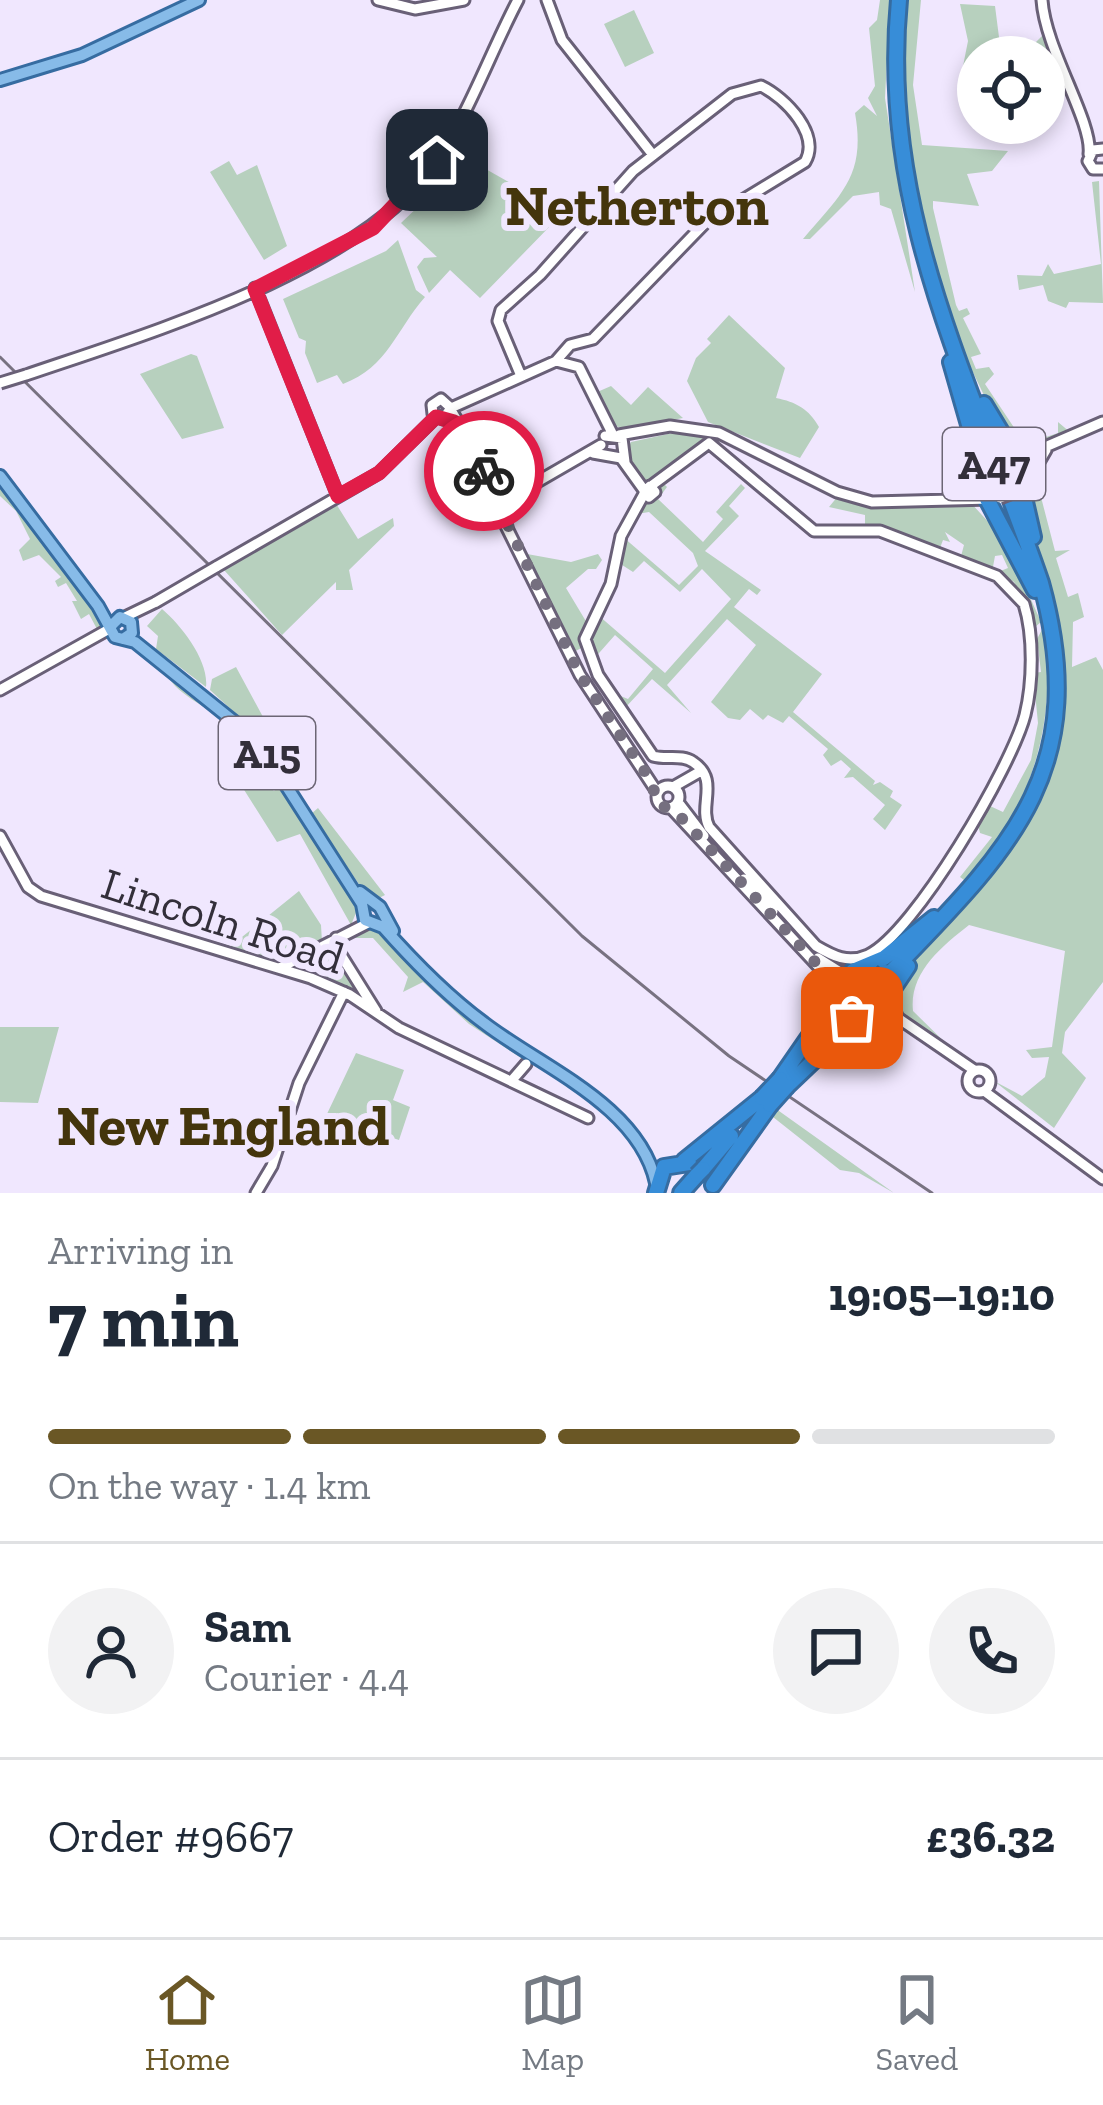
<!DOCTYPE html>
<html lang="en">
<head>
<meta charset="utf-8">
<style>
  :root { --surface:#fff; --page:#f2f2f3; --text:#1f2937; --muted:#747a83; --line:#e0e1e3; --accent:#6a5725 }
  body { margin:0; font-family:"Zilla Slab",serif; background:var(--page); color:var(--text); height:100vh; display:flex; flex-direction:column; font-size:45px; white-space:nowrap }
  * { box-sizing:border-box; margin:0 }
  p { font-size:39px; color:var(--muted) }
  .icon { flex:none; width:66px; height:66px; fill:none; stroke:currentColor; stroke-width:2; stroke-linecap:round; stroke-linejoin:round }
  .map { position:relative; height:1193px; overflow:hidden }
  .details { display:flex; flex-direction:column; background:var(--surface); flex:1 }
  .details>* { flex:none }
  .tools { position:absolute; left:957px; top:36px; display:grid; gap:24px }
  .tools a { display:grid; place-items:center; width:108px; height:108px; border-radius:50%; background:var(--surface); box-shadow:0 6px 18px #0003; font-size:60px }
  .pin { position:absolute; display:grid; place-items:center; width:102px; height:102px; color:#fff; margin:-51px; border-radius:24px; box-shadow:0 6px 18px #0006 }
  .courier { position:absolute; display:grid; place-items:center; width:120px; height:120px; margin:-60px; border:9px solid #e11d48; border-radius:50%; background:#fff; color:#222; box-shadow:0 3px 15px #0007 }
  .headline em { font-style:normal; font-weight:700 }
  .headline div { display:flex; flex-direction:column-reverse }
  .headline { display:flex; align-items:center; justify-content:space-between; height:204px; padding:0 48px }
  h1 { font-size:78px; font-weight:700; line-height:90px }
  .bar { display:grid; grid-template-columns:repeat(4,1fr); gap:18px 12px; align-content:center; height:144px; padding:0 48px }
  .bar i { height:15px; border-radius:9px; background:var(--line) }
  .bar .on { background:var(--accent) }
  .bar p { grid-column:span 4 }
  .line { display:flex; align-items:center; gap:30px; padding:0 48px; border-top:3px solid var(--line) }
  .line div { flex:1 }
  .round { display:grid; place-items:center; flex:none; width:126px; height:126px; border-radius:63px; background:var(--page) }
  .menu { display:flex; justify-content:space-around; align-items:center; height:168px; border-top:3px solid var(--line); background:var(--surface); font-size:33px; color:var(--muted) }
  .menu a { display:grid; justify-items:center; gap:6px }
  .menu .on { color:var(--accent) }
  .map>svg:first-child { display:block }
  .green { fill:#b7d0be }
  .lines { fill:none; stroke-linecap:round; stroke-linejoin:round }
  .secondary-casing { stroke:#696077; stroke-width:15 }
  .primary-casing { stroke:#366ca1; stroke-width:16 }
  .highway-casing { stroke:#366ca1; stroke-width:20 }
  .secondary { stroke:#fff; stroke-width:9 }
  .primary { stroke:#87bbe8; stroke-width:10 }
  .highway { stroke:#378dd8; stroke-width:14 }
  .rail { stroke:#787281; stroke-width:3 }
  .secondary-bridge-casing { stroke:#696077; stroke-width:15; stroke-linecap:butt }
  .highway-bridge-casing { stroke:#366ca1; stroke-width:20; stroke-linecap:butt }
  .secondary-bridge { stroke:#fff; stroke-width:9 }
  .highway-bridge { stroke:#378dd8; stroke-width:14 }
  .done { stroke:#756f7f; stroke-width:12; stroke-dasharray:0 21.6 }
  .route { stroke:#e11d48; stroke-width:15 }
  .labels { text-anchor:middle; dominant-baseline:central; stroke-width:12; stroke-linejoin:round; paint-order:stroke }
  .shield { fill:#f0e7fe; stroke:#6c6675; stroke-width:3 }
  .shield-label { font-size:42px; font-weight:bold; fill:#332f3a }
  .street-label { font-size:45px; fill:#332f3a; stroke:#f0e7fe }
  .district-label { font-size:57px; font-weight:bold; fill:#44350c; stroke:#f0e7fe }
</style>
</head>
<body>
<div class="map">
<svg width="1103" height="1193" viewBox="0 0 1103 1193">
  <rect width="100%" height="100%" fill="#f0e7fe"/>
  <!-- green -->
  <path class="green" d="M 880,0 L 890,0 L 885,98 L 915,292 L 891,209 L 880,205 L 879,192 L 853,196 L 810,239 L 803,239 C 842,193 866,175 855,113 L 864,105 L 877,116 L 868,98 L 875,86 L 869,28 L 877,20 Z
    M 903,0 L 921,0 L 913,85 L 922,145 L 1008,151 L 992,171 L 967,174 L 979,206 L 933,201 L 933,208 L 956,305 L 959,311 L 967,308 L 970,314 L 963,318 L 981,354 L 971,357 L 976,369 L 989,367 L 994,374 L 985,384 L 1025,444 L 1058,433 L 1058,422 L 1071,433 L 1039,448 L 1014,448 L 1005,439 L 944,312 L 902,140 Z
    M 960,4 L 995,6 L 1000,45 L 1028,50 L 1044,34 L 1050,56 L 1044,59 L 1045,51 L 1038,49 L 1024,56 L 976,57 L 977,82 L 960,81 L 968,41 Z
    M 634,10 L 654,53 L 625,67 L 604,24 Z
    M 468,159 L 553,207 L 556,220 L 480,298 L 450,270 L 429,293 L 417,267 L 424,258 L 437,257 L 401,223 Z
    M 229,161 L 237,175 L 257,165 L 287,246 L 264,260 L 210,172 Z
    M 1099,181 L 1103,303 L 1069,302 L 1066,308 L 1048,301 L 1043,285 L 1019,290 L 1017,275 L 1042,276 L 1048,264 L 1054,274 L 1101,264 L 1092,182 Z
    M 398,240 L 416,290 L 425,297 C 396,330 388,367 343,384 L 337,375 L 317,383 L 305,353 L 306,341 L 299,338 L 283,299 L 386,251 Z
    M 729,315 L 785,368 L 776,398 C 796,402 809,409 819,427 L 800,458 L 708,422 L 687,381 L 696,358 L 711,343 L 707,339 Z
    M 191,354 L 197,356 L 224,428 L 182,439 L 140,374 Z
    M 611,386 L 631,405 L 648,387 L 683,418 L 625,429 L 612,425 L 595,393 Z
    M 682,431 L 717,436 L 714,445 L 651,485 L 641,481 L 624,456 L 631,442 Z
    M 1035,474 L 1055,551 L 1070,550 L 1056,558 L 1068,597 L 1078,593 L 1084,617 L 1073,622 L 1072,667 L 1096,657 L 1103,670 L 1103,982 L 1065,1032 L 1062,1053 L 1086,1078 L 1054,1128 L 994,1081 L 1022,1096 L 1045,1077 L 1049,1057 L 1032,1058 L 1026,1050 L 1052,1047 L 1065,951 L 969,925 C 941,947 909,973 913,1011 L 968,1065 L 899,1014 L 894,1003 L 898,981 C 978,885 1082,782 1062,645 C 1054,589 1024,529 1035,474 Z
    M 0,479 L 108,626 L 98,631 L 89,614 L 81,619 L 72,601 L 77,601 L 66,583 L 58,587 L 55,581 L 61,577 L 39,555 L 23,561 L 19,550 L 30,539 L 16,511 L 0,496 Z
    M 663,483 L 667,487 L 658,499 L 703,542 L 723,519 L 716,512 L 741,484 L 745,488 L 729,506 L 739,516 L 705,551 L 761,590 L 757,595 L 749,589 L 734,607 L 822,674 L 793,712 L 875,781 L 873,785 L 880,782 L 893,791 L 890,797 L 902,805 L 885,830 L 873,819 L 885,805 L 853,777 L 844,778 L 851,769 L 841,760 L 831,766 L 823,755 L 828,749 L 789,716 L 783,723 L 768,715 L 763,720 L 750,709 L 740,720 L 728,718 L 711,702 L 756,645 L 727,619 L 667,685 L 691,713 L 652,679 L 624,709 L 651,740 L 644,740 L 613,693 L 628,699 L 653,669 L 615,635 L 592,661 L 589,631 L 598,615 L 665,673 L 731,599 L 702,569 L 680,592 L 644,561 L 633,572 L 619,563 L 623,537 L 679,585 L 698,566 L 693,553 L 649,512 L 637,514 Z
    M 838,496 L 881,507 L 970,502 L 1004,539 L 1041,622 L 1035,627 L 1014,582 L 998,572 L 1008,568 L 1002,555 L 995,556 L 992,572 L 960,560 L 964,545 L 945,532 L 950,542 L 943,540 L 940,548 L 865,525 L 865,515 L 829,507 Z
    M 335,502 L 358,539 L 393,518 L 394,526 L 349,570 L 353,590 L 336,590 L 336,582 L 282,635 L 224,570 Z
    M 527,554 L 571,562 L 598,554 L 602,560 L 596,569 L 588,569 L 566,588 L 587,623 L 583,647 L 574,652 Z
    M 162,609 C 182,626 209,661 206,687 L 156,649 L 158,636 L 147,626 Z
    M 1044,626 C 1058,725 1031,807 968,883 L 960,877 L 992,837 L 980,833 L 978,825 L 990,806 L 1003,812 L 1031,760 L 1038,723 L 1033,673 L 1041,672 L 1037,639 Z
    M 236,667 L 276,741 L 270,745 L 210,690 L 212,679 Z
    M 164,669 L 257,743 L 358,908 L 351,925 L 300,834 L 277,842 L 229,766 L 242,756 L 274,791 L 279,785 C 265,762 252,742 230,725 C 206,705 174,695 164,669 Z
    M 318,808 L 385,895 L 375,900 L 367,896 L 311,814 Z
    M 299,891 L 321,925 L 322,942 L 286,964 L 227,949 Z
    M 370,926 L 386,933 L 408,959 L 528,1056 L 514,1075 L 521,1058 L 469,1024 L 423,982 L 403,992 L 408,977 L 373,938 L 350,938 L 348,933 Z
    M 329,946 L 358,991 L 304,969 L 308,958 Z
    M 0,1027 L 59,1027 L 38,1103 L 0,1102 Z
    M 356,1053 L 404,1070 L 393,1100 L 410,1107 L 399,1140 L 326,1116 Z
    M 772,1106 L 894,1193 L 859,1173 L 840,1170 L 773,1117 L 720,1188 Z"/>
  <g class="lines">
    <defs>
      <path id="secondary" d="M 378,0 L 415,9 L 464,0
        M 547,0 L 562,40 L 653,155
        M 1042,0 C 1045,49 1093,122 1089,154
        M 1103,149 L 1093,150 L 1088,161 L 1093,169 L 1103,169
        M 255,288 L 338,496
        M 556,361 L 579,367 L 612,433
        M 26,375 C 146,334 362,270 435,163 C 469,114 490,53 518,0
        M 451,408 L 556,361 L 570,345 L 593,339 L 705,223 L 805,162 C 821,135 786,98 761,86 L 732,94 L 633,171 L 540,275 L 501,310 L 498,321 L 521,376
        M 451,410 L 500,492
        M 443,419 L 451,408 L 441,399 L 432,405 L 433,414 L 454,422
        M 619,435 L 670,426 L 719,433 L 837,492 L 872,502 L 991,499
        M 605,436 L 622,438 L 625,462
        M 1007,452 L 1036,451 L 1103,422
        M 593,453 L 621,458 L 644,490
        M 650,486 L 655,492 L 649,497 L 644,492 Z
        M 1025,486 L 1046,450
        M 644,494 L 621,536 L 611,584 L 585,639 L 598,675 L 653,756 C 666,760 682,754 693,762 C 720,780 698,805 709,827 L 816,946 C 833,956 848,964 868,955 C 914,934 1012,766 1025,715 C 1033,683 1034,636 1024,604 L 997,576 L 880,531 L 814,531 L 709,443 L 651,486
        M 949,494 L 965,485 L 978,465
        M 491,498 L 518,493 L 601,445
        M 500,514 L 580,675 L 657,792
        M 216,567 L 379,473 L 436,417
        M 125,617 L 156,602
        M 0,690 L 111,628
        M657 797a11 11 0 1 1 22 0a11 11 0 1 1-22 0Z
        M 673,787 L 701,771
        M 678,802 L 704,836
        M 671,808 L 829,978 L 836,992
        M 0,836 L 28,887 L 41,896 L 311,978 L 350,995 L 399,1028 L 588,1118
        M 744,879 L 773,911
        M 336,938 L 336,947 L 376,1011
        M 818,958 L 845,975
        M 280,968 L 368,923
        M837 997a26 26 0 1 1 52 0a26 26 0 1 1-52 0Z
        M 891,1003 L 898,1018 L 974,1070
        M968 1081a11 11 0 1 1 22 0a11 11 0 1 1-22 0Z
        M 513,1079 L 526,1064
        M 984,1091 L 1103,1179
        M 256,1193 L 272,1166 L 299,1083 L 344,992"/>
      <path id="primary" d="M 0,80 L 82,55 L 199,0
        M 0,476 L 98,606 L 115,637 L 135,642 L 257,740 L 362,904 L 365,920 L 383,927 C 414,962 446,995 484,1023 C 541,1067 639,1105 656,1183
        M 111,626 L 120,617 L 131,622 L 132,633 L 123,639
        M 360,892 L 380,907 L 393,931"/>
      <path id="highway" d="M 951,362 L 976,449 L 976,468
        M 984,404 L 1013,452
        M 1028,483 L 1025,502 L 1033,537
        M 987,499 L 1035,590
        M 853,971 L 884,958 L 934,918
        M 888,975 C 1010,849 1093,771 1041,583 C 974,386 878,215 899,0
        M 890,993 L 908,966
        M 849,1009 L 875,982
        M 780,1079 L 836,998
        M 787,1086 L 829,1046 L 870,1023
        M 684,1161 L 762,1098
        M 703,1169 L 731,1136
        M 713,1185 L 770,1105
        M 656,1193 L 664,1167 L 689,1163
        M 681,1193 L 697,1175"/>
    </defs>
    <!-- secondary casing -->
    <use href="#secondary" class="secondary-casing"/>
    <!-- primary casing -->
    <use href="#primary" class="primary-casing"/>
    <!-- highway casing -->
    <use href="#highway" class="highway-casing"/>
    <!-- secondary -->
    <use href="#secondary" class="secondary"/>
    <!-- primary -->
    <use href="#primary" class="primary"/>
    <!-- highway -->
    <use href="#highway" class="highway"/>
    <!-- rail -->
    <path class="rail" d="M 0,357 L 582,936 L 729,1056 L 932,1193"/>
    <defs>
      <path id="secondary-bridge" d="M 0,383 L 26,375
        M 983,461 L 1005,453
        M 1000,498 L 1018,491
        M 156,602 L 216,567"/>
      <path id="highway-bridge" d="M 875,982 L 885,972
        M 842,1023 L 852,1012
        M 762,1098 L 780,1079
        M 770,1105 L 787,1086
        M 697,1175 L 703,1169"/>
    </defs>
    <!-- secondary-bridge casing -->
    <use href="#secondary-bridge" class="secondary-bridge-casing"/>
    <!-- highway-bridge casing -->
    <use href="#highway-bridge" class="highway-bridge-casing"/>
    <!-- secondary-bridge -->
    <use href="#secondary-bridge" class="secondary-bridge"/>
    <!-- highway-bridge -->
    <use href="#highway-bridge" class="highway-bridge"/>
  </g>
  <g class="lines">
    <!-- done -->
    <path class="done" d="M 484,471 L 492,483 L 491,508 L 507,523 L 580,675 L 651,781 L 658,804 L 676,812 L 830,978 L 852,1018"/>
    <!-- route -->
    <path class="route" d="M 437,160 L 373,228 L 255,289 L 338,496 L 379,473 L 436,417 L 454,422 L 484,471"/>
  </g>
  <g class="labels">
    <!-- shield labels -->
    <g class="shield">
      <rect x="943" y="428" width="102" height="72" rx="9"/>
      <rect x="219" y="717" width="96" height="72" rx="9"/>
    </g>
    <g class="shield-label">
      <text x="994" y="464">A47</text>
      <text x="267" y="753">A15</text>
    </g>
    <!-- street labels -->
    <g class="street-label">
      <text transform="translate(223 921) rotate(18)">Lincoln Road</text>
    </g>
    <!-- district labels -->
    <g class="district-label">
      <text x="637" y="205">Netherton</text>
      <text x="223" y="1125">New England</text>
    </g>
  </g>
</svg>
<div class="tools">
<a><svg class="icon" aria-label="locate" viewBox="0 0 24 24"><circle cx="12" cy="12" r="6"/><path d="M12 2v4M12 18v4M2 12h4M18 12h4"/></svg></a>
</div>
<div class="pin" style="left:852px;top:1018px;background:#ea580c"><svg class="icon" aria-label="bag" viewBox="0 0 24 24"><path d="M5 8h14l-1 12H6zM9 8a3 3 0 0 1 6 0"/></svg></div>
<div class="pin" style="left:437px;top:160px;background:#1f2937"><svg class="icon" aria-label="home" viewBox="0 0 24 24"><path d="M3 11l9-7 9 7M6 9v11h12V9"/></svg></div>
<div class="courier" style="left:484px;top:471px"><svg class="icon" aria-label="bike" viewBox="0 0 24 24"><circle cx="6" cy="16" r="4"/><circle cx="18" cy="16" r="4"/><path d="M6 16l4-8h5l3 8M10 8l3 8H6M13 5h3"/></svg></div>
</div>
<section class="details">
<div class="headline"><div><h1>7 min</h1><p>Arriving in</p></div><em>19:05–19:10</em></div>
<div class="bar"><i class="on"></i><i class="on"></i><i class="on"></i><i></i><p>On the way · 1.4 km</p></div>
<div class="line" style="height:216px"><a class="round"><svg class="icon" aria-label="person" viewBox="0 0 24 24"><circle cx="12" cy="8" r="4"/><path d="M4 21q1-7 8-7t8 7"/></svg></a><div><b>Sam</b><p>Courier · 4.4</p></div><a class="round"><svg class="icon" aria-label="chat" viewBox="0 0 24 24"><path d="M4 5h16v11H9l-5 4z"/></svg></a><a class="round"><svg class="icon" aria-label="phone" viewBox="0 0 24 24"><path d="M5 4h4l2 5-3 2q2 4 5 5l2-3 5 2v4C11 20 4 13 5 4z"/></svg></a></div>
<div class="line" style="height:156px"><div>Order #9667</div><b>£36.32</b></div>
</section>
<nav class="menu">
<a class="on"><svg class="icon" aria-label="home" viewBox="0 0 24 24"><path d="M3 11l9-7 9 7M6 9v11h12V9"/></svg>Home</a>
<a><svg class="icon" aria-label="map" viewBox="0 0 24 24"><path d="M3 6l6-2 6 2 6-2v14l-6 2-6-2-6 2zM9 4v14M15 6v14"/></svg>Map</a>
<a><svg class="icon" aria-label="saved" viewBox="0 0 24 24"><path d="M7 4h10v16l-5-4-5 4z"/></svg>Saved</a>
</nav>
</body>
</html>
